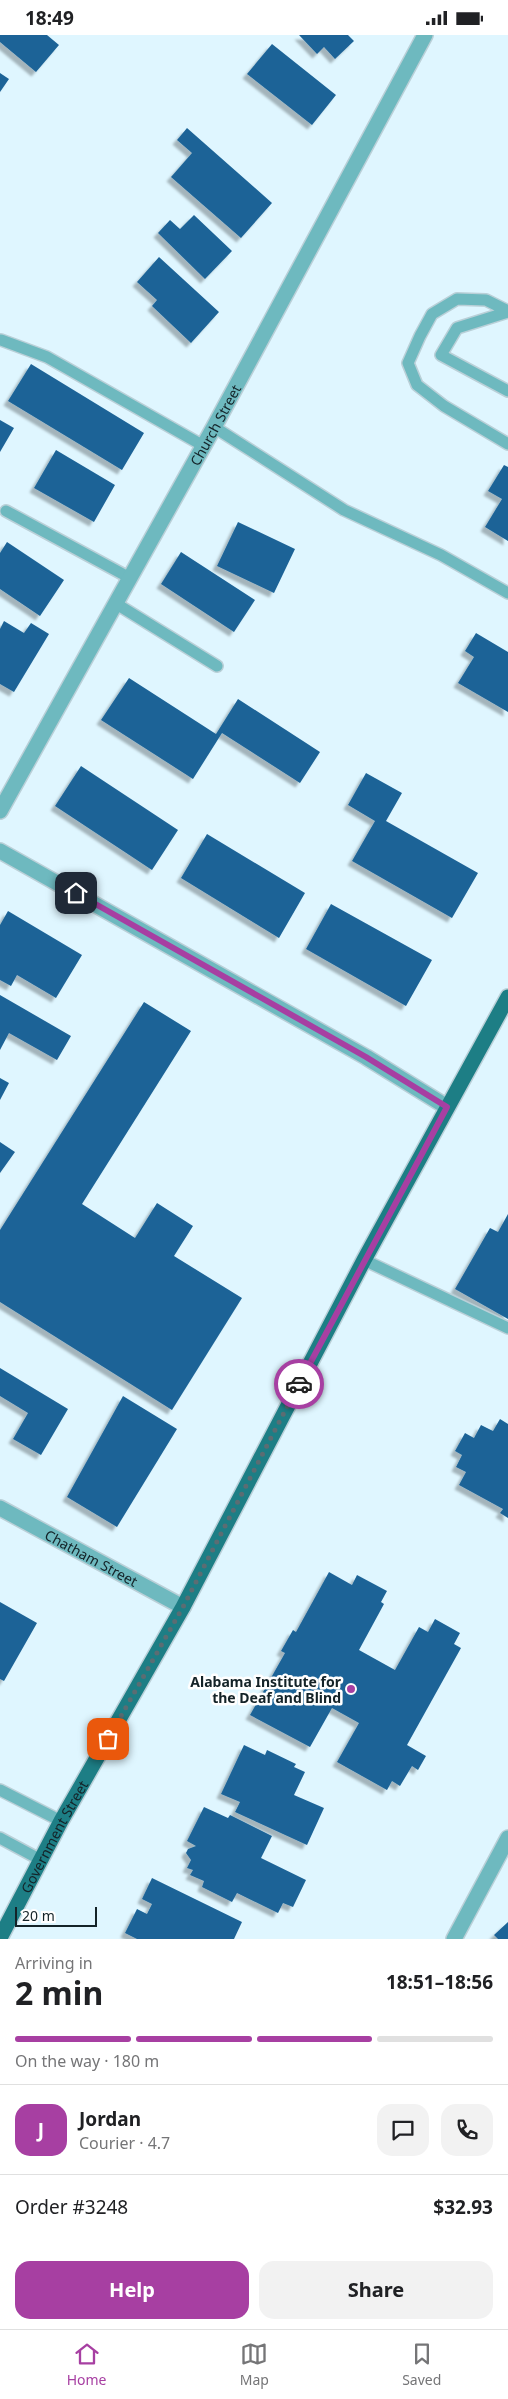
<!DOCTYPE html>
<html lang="en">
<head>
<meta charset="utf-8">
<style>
  :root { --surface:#fff; --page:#f2f2f2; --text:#202124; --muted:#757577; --line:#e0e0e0; --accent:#a73fa2 }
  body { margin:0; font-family:"Noto Sans",sans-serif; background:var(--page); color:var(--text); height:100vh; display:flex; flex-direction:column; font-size:19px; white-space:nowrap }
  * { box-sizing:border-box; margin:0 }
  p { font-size:16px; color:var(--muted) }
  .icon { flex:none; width:28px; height:28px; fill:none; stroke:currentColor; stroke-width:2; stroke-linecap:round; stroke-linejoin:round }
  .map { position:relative; height:1904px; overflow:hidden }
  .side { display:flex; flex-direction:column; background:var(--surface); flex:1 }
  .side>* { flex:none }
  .scale { position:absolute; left:15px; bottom:12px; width:82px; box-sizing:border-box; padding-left:5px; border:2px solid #142328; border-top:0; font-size:14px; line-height:18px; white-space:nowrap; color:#142328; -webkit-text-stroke:4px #fff; paint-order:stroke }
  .pin { position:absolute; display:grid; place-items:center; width:42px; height:42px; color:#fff; margin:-21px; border-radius:10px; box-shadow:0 2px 8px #0006 }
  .courier { position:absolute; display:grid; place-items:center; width:50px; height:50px; margin:-25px; border:4px solid #a73fa2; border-radius:50%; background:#fff; color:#222; box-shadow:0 1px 6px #0007 }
  .headline em { font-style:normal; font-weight:700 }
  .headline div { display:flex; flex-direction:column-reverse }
  .headline { display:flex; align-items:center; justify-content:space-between; height:85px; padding:0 15px }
  h1 { font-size:32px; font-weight:700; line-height:38px }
  .bar { display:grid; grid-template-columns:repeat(4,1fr); gap:8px 5px; align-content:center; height:60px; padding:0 15px }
  .bar i { height:6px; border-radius:4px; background:var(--line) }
  .bar .selected { background:var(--accent) }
  .bar p { grid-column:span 4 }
  .line { display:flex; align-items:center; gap:12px; padding:0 15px; border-top:1px solid var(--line) }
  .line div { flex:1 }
  .round { display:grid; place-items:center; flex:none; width:52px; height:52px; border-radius:15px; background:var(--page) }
  .button { display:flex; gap:10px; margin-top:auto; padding:10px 15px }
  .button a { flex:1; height:58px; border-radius:15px; background:var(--accent); color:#fff; font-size:20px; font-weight:700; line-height:58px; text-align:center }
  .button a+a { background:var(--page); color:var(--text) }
  .status { display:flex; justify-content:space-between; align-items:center; height:35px; padding:0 25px; background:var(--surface); direction:ltr }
  .status svg { height:14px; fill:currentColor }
  .dock { display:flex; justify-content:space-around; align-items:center; height:70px; border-top:1px solid var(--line); background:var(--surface); font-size:14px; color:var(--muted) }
  .dock a { display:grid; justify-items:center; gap:2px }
  .dock .selected { color:var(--accent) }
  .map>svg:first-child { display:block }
  .building { fill:#1e6497; filter:url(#shadow) }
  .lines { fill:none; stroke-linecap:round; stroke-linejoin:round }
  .lane-casing { stroke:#bad0d8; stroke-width:14 }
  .street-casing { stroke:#bad0d8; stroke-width:18 }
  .primary-casing { stroke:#bad0d8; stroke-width:18 }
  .lane { stroke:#6eb9bf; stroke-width:11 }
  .street { stroke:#6eb9bf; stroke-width:15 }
  .primary { stroke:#1d7e85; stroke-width:15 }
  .done { stroke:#5b6d73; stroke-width:5; stroke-dasharray:0 9 }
  .route { stroke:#a73fa2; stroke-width:6 }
  .poi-dot { fill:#a73fa2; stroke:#fff; stroke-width:2 }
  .labels { text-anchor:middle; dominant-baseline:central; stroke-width:5; stroke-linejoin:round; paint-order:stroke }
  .street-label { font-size:14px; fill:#142328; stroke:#fff }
  .poi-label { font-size:14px; font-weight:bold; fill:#142328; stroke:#fff; text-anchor:end }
</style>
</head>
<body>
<div class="status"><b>18:49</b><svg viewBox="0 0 49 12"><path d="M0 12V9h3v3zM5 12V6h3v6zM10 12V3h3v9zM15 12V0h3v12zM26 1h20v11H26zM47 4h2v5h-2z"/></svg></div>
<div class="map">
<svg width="508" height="1904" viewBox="0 0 508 1904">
  <defs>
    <filter id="shadow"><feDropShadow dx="-4.5" dy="4.5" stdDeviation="1" flood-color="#0004"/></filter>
  </defs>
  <rect width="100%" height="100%" fill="#dff6ff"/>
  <!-- building -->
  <path class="building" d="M 0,0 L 47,0 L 59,10 L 36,37 L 0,7 Z
    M 299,0 L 348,0 L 354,6 L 335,24 L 324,12 L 317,19 Z
    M 272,9 L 336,60 L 312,90 L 247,39 Z
    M 0,38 L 9,44 L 0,57 Z
    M 187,93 L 272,168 L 241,203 L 171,142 L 192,118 L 177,105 Z
    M 194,180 L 232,216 L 205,244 L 158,198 L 170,185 L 180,194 Z
    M 159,222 L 219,277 L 191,308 L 152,271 L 157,265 L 137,247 Z
    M 31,329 L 144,398 L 122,435 L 8,366 Z
    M 0,385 L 14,393 L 0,417 Z
    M 56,415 L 115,450 L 94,487 L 34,453 Z
    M 504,430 L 508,432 L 508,506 L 485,492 L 502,464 L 488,456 Z
    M 238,487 L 295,514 L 274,558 L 217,531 Z
    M 7,507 L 64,545 L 40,581 L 0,554 L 0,518 Z
    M 181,517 L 255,565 L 234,597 L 161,549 Z
    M 4,586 L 24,598 L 31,588 L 49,599 L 14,657 L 0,649 L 0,594 Z
    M 476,598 L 508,617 L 508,677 L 458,648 L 474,622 L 465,616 Z
    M 129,643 L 216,699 L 238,664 L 320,717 L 300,748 L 222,698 L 193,744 L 101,685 Z
    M 81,731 L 178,795 L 152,835 L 55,771 Z
    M 366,738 L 402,758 L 386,786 L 478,838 L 452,883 L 352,826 L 375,786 L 348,770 Z
    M 207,799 L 305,858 L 279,903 L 181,843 Z
    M 331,869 L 432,925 L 406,971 L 306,914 Z
    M 8,876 L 82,920 L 56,963 L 17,940 L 11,951 L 0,945 L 0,890 Z
    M 0,960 L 71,1001 L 57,1025 L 9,998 L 0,1015 Z
    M 144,967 L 191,996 L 82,1169 L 135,1203 L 157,1168 L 193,1191 L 174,1221 L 242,1263 L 172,1375 L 0,1267 L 0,1195 Z
    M 0,1043 L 9,1048 L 0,1065 Z
    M 0,1107 L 15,1117 L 0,1138 Z
    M 508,1179 L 508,1284 L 455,1254 L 490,1193 L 498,1197 Z
    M 0,1333 L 68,1374 L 41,1420 L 13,1404 L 28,1378 L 0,1361 Z
    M 123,1361 L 177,1394 L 117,1492 L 67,1462 Z
    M 500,1384 L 508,1389 L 508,1483 L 500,1478 L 503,1474 L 459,1450 L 466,1437 L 456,1432 L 462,1420 L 455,1416 L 465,1398 L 474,1403 L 481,1390 L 493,1396 Z
    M 329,1537 L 352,1550 L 357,1540 L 387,1556 L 381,1567 L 384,1569 L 359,1615 L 395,1635 L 419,1592 L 428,1597 L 435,1584 L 460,1598 L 454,1609 L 461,1613 L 407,1710 L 426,1721 L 418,1735 L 412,1731 L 400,1751 L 392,1746 L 387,1755 L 337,1727 L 359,1688 L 332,1673 L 310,1712 L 250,1680 L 285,1618 L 281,1616 L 293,1595 L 296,1597 Z
    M 0,1567 L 37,1588 L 4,1646 L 0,1644 Z
    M 244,1710 L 265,1720 L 267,1715 L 296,1729 L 294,1732 L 305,1737 L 294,1760 L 324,1773 L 307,1810 L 235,1777 L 240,1767 L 221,1759 Z
    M 204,1772 L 228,1783 L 230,1780 L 272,1801 L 261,1823 L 306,1845 L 293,1872 L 283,1868 L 278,1878 L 237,1858 L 232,1867 L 202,1852 L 204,1846 L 190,1840 L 193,1835 L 187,1833 L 191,1825 L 186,1818 L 188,1814 L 196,1811 L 187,1806 Z
    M 152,1843 L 242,1887 L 234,1904 L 137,1904 L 125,1898 L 137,1874 L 147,1879 L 152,1869 L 142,1864 Z
    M 508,1887 L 508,1904 L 498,1904 L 494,1900 Z"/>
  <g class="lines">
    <defs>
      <path id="lane" d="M 508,276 L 486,265 L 457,264 L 432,279 L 420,301 L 408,328 L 417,350 L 444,371 L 508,409
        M 508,277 L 457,293 L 441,320 L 508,356
        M 1,305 L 47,322 L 202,410
        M 214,392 L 344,475 L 441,520 L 508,558
        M 6,476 L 130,543
        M 115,568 L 217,631
        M 364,1225 L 508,1293
        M 0,1755 L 61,1786
        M 0,1803 L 41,1825"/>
      <g id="street">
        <path id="s1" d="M 0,776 L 214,392 L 425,0"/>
        <path d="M 0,816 L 366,1022 L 447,1072"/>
        <path id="s2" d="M 0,1473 L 183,1572"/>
        <path d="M 454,1904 L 508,1803"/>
      </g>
      <g id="primary">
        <path id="s3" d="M 0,1903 L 61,1786 L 183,1572 L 364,1225 L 508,962"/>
      </g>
    </defs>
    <!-- lane casing -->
    <use href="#lane" class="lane-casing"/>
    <!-- street casing -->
    <use href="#street" class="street-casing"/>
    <!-- primary casing -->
    <use href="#primary" class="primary-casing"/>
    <!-- lane -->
    <use href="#lane" class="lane"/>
    <!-- street -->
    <use href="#street" class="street"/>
    <!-- primary -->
    <use href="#primary" class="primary"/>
  </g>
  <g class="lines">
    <!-- done -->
    <path class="done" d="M 108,1704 L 183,1572 L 299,1349"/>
    <!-- route -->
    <path class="route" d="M 76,858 L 366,1022 L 447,1072 L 299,1349"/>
  </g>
  <!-- markers -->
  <circle class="poi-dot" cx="351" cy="1654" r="5"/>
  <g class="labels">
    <!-- street labels -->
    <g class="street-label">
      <text stroke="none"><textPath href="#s1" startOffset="442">Church Street</textPath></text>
      <text stroke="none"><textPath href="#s2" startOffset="104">Chatham Street</textPath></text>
      <text stroke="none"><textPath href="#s3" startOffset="115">Government Street</textPath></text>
    </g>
    <!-- poi labels -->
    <g class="poi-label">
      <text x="341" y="1646">Alabama Institute for<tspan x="341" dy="16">the Deaf and Blind</tspan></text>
    </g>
  </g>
</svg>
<div class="scale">20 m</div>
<div class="pin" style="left:108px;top:1704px;background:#ea580c"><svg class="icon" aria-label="bag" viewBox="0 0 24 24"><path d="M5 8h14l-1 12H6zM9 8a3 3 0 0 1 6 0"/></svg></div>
<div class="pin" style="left:76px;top:858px;background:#1f2937"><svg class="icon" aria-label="home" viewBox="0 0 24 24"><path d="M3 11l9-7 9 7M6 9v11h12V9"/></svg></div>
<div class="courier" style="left:299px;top:1349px"><svg class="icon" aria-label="car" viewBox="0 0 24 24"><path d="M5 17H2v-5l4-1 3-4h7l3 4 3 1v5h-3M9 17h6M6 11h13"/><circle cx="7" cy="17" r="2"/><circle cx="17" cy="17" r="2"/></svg></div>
</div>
<section class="side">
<div class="headline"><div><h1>2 min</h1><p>Arriving in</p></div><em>18:51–18:56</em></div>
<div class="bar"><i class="selected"></i><i class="selected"></i><i class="selected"></i><i></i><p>On the way · 180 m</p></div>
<div class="line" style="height:90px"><b class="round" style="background:var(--accent);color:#fff">J</b><div><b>Jordan</b><p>Courier · 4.7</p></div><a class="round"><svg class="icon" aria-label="chat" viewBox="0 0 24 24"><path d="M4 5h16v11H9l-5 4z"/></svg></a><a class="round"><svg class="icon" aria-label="phone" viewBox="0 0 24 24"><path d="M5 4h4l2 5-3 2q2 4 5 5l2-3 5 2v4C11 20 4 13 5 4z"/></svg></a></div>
<div class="line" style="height:65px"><div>Order #3248</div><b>$32.93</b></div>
<div class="button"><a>Help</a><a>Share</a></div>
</section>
<nav class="dock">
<a class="selected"><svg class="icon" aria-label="home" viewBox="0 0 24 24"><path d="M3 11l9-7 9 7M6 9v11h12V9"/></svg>Home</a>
<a><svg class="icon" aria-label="map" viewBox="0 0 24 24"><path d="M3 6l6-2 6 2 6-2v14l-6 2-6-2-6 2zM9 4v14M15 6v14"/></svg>Map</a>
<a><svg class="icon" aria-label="saved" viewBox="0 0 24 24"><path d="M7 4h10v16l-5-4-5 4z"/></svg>Saved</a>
</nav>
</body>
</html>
